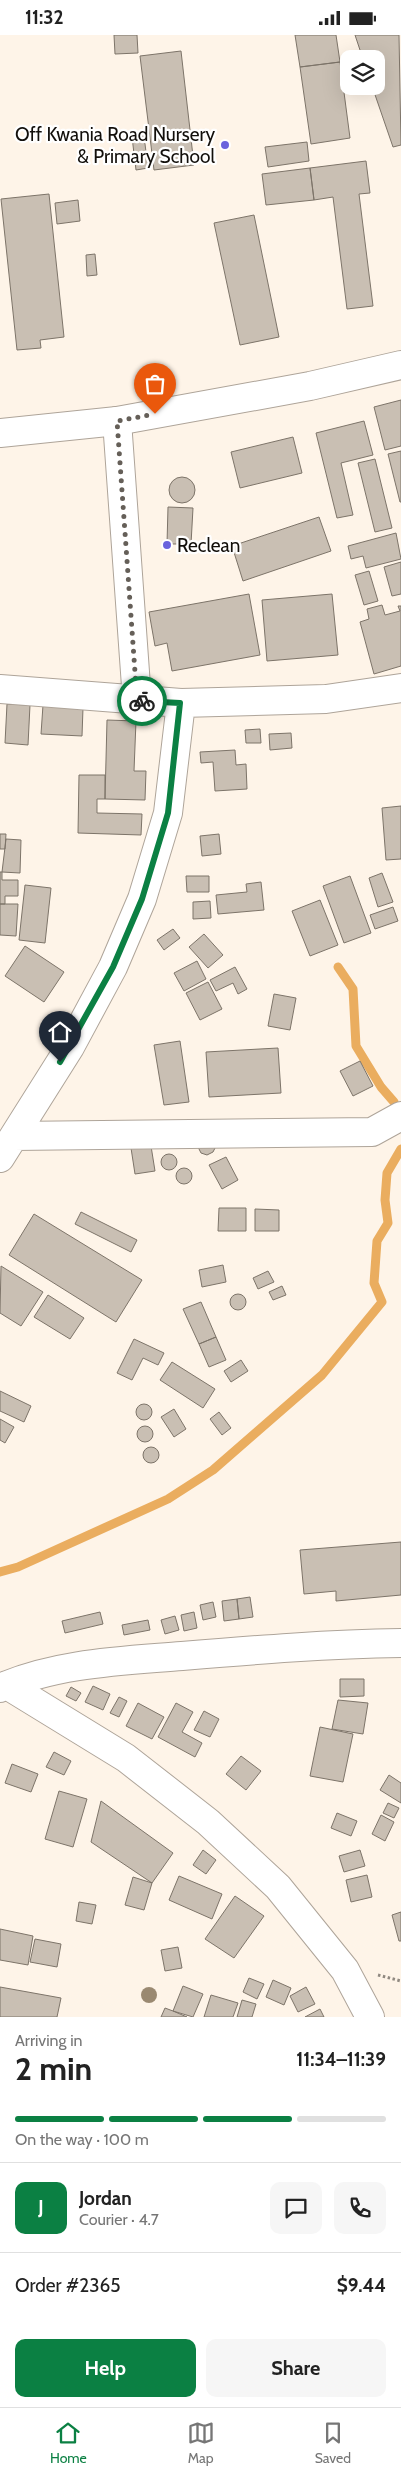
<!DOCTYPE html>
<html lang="en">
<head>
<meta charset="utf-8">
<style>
  :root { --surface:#fff; --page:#f6f6f6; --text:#222; --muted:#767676; --line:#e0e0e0; --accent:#0b8043 }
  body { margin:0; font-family:Cabin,sans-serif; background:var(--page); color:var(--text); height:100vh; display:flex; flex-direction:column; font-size:19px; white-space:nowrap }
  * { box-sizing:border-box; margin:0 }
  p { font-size:16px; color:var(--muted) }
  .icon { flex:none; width:28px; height:28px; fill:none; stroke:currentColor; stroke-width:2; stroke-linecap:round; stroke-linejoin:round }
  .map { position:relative; height:1982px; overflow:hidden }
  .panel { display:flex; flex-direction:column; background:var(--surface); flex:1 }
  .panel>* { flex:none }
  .buttons { position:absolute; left:340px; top:15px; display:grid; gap:10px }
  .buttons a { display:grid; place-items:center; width:45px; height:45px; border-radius:10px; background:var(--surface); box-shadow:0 5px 20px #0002; font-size:25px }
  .pin { position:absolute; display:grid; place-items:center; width:42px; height:42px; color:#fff; margin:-51px -21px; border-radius:50% 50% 50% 0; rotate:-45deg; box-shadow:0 0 5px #0007 }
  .pin .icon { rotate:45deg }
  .courier { position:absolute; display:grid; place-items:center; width:50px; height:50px; margin:-25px; border:4px solid #0b8043; border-radius:50%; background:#fff; color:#222; box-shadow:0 1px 6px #0007 }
  .overview em { font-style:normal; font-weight:700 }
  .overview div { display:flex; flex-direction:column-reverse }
  .overview { display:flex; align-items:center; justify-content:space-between; height:85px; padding:0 15px }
  h1 { font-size:32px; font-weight:700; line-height:38px }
  .bar { display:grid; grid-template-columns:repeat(4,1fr); gap:8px 5px; align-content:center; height:60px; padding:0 15px }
  .bar i { height:6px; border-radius:4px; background:var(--line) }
  .bar .selected { background:var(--accent) }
  .bar p { grid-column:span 4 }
  .line { display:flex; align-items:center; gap:12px; padding:0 15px; border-top:1px solid var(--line) }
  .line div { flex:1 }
  .round { display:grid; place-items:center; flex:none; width:52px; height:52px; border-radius:10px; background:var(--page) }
  .button { display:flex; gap:10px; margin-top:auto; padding:10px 15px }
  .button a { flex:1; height:58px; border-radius:10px; background:var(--accent); color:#fff; font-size:20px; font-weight:700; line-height:58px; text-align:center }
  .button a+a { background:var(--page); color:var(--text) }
  .status { display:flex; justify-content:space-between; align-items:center; height:35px; padding:0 25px; background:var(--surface); direction:ltr }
  .status svg { height:14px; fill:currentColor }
  .dock { display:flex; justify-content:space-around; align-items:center; height:70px; border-top:1px solid var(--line); background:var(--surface); font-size:14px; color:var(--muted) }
  .dock a { display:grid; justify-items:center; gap:2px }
  .dock .selected { color:var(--accent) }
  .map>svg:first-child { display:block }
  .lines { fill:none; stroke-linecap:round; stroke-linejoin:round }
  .stream { stroke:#eaad5f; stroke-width:9 }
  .building { fill:#c9bfb3; stroke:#7d7469 }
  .street-casing { stroke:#aea499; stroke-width:30 }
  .secondary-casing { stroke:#aea499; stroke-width:30 }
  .path { stroke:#908981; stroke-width:3; stroke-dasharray:2.5 2.5; stroke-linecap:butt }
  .street { stroke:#fff; stroke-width:28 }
  .secondary { stroke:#fff; stroke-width:28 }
  .tree { fill:#9a8971 }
  .done { stroke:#655f58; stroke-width:5; stroke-dasharray:0 9 }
  .route { stroke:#0b8043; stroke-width:6 }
  .poi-dot { fill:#6a63dd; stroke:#fff; stroke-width:2 }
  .labels { text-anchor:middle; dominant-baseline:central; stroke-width:4.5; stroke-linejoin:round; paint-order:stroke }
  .poi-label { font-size:19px; fill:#120f0b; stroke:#fff; text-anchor:end }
</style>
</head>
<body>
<div class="status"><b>11:32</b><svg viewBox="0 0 49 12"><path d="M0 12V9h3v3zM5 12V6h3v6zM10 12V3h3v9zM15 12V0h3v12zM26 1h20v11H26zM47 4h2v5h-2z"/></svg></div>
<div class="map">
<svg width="401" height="1982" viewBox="0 0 401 1982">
  <rect width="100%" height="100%" fill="#fef4e8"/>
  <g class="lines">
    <!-- stream -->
    <path class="stream" d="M 338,932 L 353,954 L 356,1011 L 381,1052 L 394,1067
      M 0,1537 L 18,1532 L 168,1464 L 213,1435 L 322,1340 L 382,1267 L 374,1248 L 377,1206 L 388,1188 L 385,1165 L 387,1138 L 401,1114"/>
  </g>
  <!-- building -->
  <path class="building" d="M 114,0 L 137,0 L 138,18 L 115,19 Z
    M 295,0 L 336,0 L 340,27 L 300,32 Z
    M 355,0 L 399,0 L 401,110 L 393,112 L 372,51 L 376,51 L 376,24 L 363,24 Z
    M 181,16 L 194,130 L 154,135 L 140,21 Z
    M 340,27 L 350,103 L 311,109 L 300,32 Z
    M 144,101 L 148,133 L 136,135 L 132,102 Z
    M 307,107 L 309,126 L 268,132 L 265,112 Z
    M 366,126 L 370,158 L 359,159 L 373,271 L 347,274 L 333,162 L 314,165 L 310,133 Z
    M 310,133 L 314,165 L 266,170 L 262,139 Z
    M 49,159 L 64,302 L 40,305 L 41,313 L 17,315 L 1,164 Z
    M 78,165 L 80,186 L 57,189 L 55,168 Z
    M 254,180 L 279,302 L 240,310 L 214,188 Z
    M 95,219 L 97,240 L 87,241 L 86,220 Z
    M 401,365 L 401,411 L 385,415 L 374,372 Z
    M 364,386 L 373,420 L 341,428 L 353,480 L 337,483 L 316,398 Z
    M 293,402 L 302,438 L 240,453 L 231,417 Z
    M 401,416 L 401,467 L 400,467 L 388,419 Z
    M 375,424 L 392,493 L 375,497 L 358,428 Z
    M169 455a13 13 0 1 1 26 0a13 13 0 1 1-26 0Z
    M 168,472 L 193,473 L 191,509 L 167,509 Z
    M 319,482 L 331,516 L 243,546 L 232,511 Z
    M 396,498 L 401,524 L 366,533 L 363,521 L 351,524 L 348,511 Z
    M 401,527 L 401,559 L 392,561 L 384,532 Z
    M 369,536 L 378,566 L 364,570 L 355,540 Z
    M 249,559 L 260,620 L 172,636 L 167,608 L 155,611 L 149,577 Z
    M 332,559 L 338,620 L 267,626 L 262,565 Z
    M 382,570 L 385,580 L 400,576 L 398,571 L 401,571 L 401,631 L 374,639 L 360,587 L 369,584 L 367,574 Z
    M 7,669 L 30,670 L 28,710 L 5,708 Z
    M 43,670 L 83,673 L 82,701 L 41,699 Z
    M 107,685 L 136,686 L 134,736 L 146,736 L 145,765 L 105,764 Z
    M 260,694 L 261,708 L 246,708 L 245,695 Z
    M 291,698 L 292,713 L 270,715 L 269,699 Z
    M 235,715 L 236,730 L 246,729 L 247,754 L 215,756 L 213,727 L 201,728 L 200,717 Z
    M 79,740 L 105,740 L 105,764 L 97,764 L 97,778 L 142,779 L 141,800 L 78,798 Z
    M 401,771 L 401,824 L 386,825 L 382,773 Z
    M 0,799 L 6,799 L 5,814 L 0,814 Z
    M 219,799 L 221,819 L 202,821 L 200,801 Z
    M 6,804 L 21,805 L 20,838 L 2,837 Z
    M 0,837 L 2,837 L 2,845 L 18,845 L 18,861 L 5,861 L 5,869 L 0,869 Z
    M 382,838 L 393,867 L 378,872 L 369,843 Z
    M 186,841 L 209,841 L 209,857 L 187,857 Z
    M 350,841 L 371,898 L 344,908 L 323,851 Z
    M 261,847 L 264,875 L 218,879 L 216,860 L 247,857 L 246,849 Z
    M 25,850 L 51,853 L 45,908 L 19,905 Z
    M 320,865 L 338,910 L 310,921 L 292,876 Z
    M 210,866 L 211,883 L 193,884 L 193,867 Z
    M 0,869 L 18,869 L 16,901 L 0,900 Z
    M 393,872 L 398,886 L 375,894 L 370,880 Z
    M 173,894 L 180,903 L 164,915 L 157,905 Z
    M 204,899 L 223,920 L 208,933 L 189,912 Z
    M 25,911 L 64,937 L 44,967 L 5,941 Z
    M 197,926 L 206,944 L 184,956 L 174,938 Z
    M 235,932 L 247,954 L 238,959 L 233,948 L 216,956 L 210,945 Z
    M 208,947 L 222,974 L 200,985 L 186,958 Z
    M 274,959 L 296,963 L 290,995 L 268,991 Z
    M 180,1006 L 189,1067 L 164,1070 L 154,1010 Z
    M 278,1013 L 281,1058 L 209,1062 L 206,1017 Z
    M 360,1026 L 373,1051 L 353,1061 L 340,1036 Z
    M 151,1111 L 155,1136 L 135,1139 L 131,1113 Z
    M 216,1111 L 213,1117 L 207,1120 L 201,1118 L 198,1112 Z
    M161 1127a8 8 0 1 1 16 0a8 8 0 1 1-16 0Z
    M 226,1122 L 238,1145 L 222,1154 L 209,1130 Z
    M176 1141a8 8 0 1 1 16 0a8 8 0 1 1-16 0Z
    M 219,1173 L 246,1173 L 246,1196 L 218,1196 Z
    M 255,1174 L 279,1175 L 279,1196 L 255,1196 Z
    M 81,1177 L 137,1205 L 131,1217 L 75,1189 Z
    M 34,1179 L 142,1245 L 116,1287 L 9,1220 Z
    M 223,1230 L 226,1247 L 202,1252 L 199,1235 Z
    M 1,1231 L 43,1257 L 21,1291 L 0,1278 Z
    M 268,1236 L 274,1247 L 258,1254 L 253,1243 Z
    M 282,1251 L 286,1260 L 273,1265 L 269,1257 Z
    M230 1267a8 8 0 1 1 16 0a8 8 0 1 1-16 0Z
    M 48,1260 L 84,1283 L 70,1304 L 34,1282 Z
    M 201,1267 L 216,1302 L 199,1309 L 183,1274 Z
    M 216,1302 L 226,1325 L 209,1332 L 199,1309 Z
    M 134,1304 L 164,1318 L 158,1330 L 143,1323 L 132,1345 L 117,1338 Z
    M 241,1325 L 248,1336 L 231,1347 L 224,1336 Z
    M 172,1327 L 215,1354 L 203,1373 L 160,1345 Z
    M 0,1356 L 31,1371 L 24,1387 L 0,1376 Z
    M136 1377a8 8 0 1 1 16 0a8 8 0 1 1-16 0Z
    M 174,1374 L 186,1394 L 174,1402 L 161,1382 Z
    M 219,1377 L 231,1393 L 222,1400 L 210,1384 Z
    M 0,1384 L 14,1392 L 5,1408 L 0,1405 Z
    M137 1399a8 8 0 1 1 16 0a8 8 0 1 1-16 0Z
    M143 1420a8 8 0 1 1 16 0a8 8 0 1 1-16 0Z
    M 401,1507 L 401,1560 L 336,1566 L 336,1556 L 304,1559 L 300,1515 Z
    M 250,1562 L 253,1582 L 239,1584 L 237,1564 Z
    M 237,1564 L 239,1584 L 224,1586 L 222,1566 Z
    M 213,1567 L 216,1582 L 203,1585 L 200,1570 Z
    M 100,1577 L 103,1589 L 65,1598 L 62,1586 Z
    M 194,1577 L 197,1593 L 184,1596 L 181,1580 Z
    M 175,1581 L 179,1595 L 165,1599 L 161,1585 Z
    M 148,1585 L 150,1595 L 124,1600 L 122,1590 Z
    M 340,1644 L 364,1644 L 364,1661 L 340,1662 Z
    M 93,1651 L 110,1659 L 103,1675 L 85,1667 Z
    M 71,1652 L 81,1658 L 76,1666 L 66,1661 Z
    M 119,1662 L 127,1666 L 119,1682 L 110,1678 Z
    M 338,1665 L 368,1668 L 363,1699 L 332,1694 Z
    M 138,1668 L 164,1682 L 152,1704 L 126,1691 Z
    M 176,1668 L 193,1677 L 182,1697 L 202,1708 L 195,1722 L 158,1702 Z
    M 204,1676 L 219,1684 L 210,1702 L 194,1695 Z
    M 320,1692 L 353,1699 L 343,1747 L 310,1741 Z
    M 54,1717 L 71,1726 L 64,1740 L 46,1732 Z
    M 241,1721 L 261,1736 L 246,1755 L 226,1739 Z
    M 12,1729 L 38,1739 L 31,1757 L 5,1748 Z
    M 389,1740 L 401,1748 L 401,1768 L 380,1755 Z
    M 59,1756 L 87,1764 L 73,1812 L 45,1804 Z
    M 101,1766 L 173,1818 L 152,1848 L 91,1807 Z
    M 388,1768 L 399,1773 L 394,1783 L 383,1778 Z
    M 337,1778 L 357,1786 L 351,1801 L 331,1793 Z
    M 381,1780 L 394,1787 L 385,1806 L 372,1799 Z
    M 203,1815 L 216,1825 L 206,1839 L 193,1830 Z
    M 360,1815 L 365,1831 L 344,1837 L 339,1821 Z
    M 367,1840 L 372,1862 L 351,1867 L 346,1845 Z
    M 179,1841 L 222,1859 L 212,1884 L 169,1865 Z
    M 133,1842 L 152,1848 L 144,1875 L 125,1870 Z
    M 235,1861 L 264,1881 L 234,1923 L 205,1904 Z
    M 79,1867 L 96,1870 L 92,1889 L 76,1886 Z
    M 401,1877 L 401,1906 L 399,1906 L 392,1880 Z
    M 0,1894 L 33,1901 L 28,1930 L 0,1925 Z
    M 35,1904 L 61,1909 L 57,1932 L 30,1927 Z
    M 178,1912 L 182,1933 L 165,1936 L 161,1915 Z
    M 249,1943 L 264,1949 L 257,1964 L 243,1957 Z
    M 273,1945 L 291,1953 L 284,1970 L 266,1962 Z
    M 183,1951 L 203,1959 L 193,1982 L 173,1976 Z
    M 0,1952 L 61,1963 L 57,1982 L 0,1982 Z
    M 306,1952 L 315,1969 L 298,1977 L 290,1961 Z
    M 211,1960 L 238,1968 L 233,1982 L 204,1982 Z
    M 242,1965 L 256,1969 L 252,1982 L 237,1982 Z
    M 165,1973 L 173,1976 L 187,1982 L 161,1982 Z
    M 320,1974 L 324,1982 L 305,1982 Z"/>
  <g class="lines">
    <defs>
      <path id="street" d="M 117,386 L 137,665
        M 0,654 L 181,668 L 326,664 L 401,653
        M 14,1101 L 372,1097 L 401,1081
        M 0,1123 L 70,1012 L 113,932 L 142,864 L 168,778 L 181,668
        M 7,1650 L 126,1723 L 208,1787 L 278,1852 L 345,1935 L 370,1982
        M 0,1653 C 56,1628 122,1626 182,1621 C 255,1615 328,1609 401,1608"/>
      <path id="secondary" d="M 0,398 L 117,386 L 310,351 L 401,330"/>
    </defs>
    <!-- street casing -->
    <use href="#street" class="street-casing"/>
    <!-- secondary casing -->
    <use href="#secondary" class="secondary-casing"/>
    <!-- path -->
    <path class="path" d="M 378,1940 L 401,1946"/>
    <!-- street -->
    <use href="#street" class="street"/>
    <!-- secondary -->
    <use href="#secondary" class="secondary"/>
  </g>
  <!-- trees -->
  <circle class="tree" cx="149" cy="1960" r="8"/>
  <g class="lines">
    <!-- done -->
    <path class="done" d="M 142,666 L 137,665 L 117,386 L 155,379"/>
    <!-- route -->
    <path class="route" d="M 60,1027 L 113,932 L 142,864 L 168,778 L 180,668 L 142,666"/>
  </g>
  <!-- markers -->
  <g class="poi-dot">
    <circle cx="225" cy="110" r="5"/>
    <circle cx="167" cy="510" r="5"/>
  </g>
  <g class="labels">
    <!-- poi labels -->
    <g class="poi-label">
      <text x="215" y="99">Off Kwania Road Nursery<tspan x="215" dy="22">&amp; Primary School</tspan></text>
      <text x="177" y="510" text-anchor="start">Reclean</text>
    </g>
  </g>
</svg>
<div class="buttons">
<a><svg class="icon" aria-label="layers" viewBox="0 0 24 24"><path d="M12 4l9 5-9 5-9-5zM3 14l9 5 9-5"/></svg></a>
</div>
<div class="pin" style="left:155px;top:379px;background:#ea580c"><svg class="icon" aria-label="bag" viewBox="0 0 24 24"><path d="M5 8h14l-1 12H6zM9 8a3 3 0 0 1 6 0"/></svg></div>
<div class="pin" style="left:60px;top:1027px;background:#1f2937"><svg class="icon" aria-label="home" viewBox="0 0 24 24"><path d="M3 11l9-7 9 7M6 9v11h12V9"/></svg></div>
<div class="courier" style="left:142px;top:666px"><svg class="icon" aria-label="bike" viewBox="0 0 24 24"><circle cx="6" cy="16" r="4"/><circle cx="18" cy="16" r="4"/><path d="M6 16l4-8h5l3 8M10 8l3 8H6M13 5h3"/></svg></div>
</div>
<section class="panel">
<div class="overview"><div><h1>2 min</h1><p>Arriving in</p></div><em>11:34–11:39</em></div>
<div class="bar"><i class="selected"></i><i class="selected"></i><i class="selected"></i><i></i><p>On the way · 100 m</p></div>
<div class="line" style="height:90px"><b class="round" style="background:var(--accent);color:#fff">J</b><div><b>Jordan</b><p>Courier · 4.7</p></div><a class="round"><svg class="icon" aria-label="chat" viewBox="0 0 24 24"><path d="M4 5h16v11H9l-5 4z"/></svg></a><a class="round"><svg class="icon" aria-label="phone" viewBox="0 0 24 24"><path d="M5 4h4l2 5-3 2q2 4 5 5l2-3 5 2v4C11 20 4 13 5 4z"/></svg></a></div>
<div class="line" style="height:65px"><div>Order #2365</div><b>$9.44</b></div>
<div class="button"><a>Help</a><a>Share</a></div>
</section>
<nav class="dock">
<a class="selected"><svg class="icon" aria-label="home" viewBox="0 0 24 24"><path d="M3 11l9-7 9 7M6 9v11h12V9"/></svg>Home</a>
<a><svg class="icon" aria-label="map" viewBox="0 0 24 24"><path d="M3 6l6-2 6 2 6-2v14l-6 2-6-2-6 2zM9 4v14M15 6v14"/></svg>Map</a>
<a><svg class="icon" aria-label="saved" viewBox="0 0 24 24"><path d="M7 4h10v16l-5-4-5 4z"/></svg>Saved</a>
</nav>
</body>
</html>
